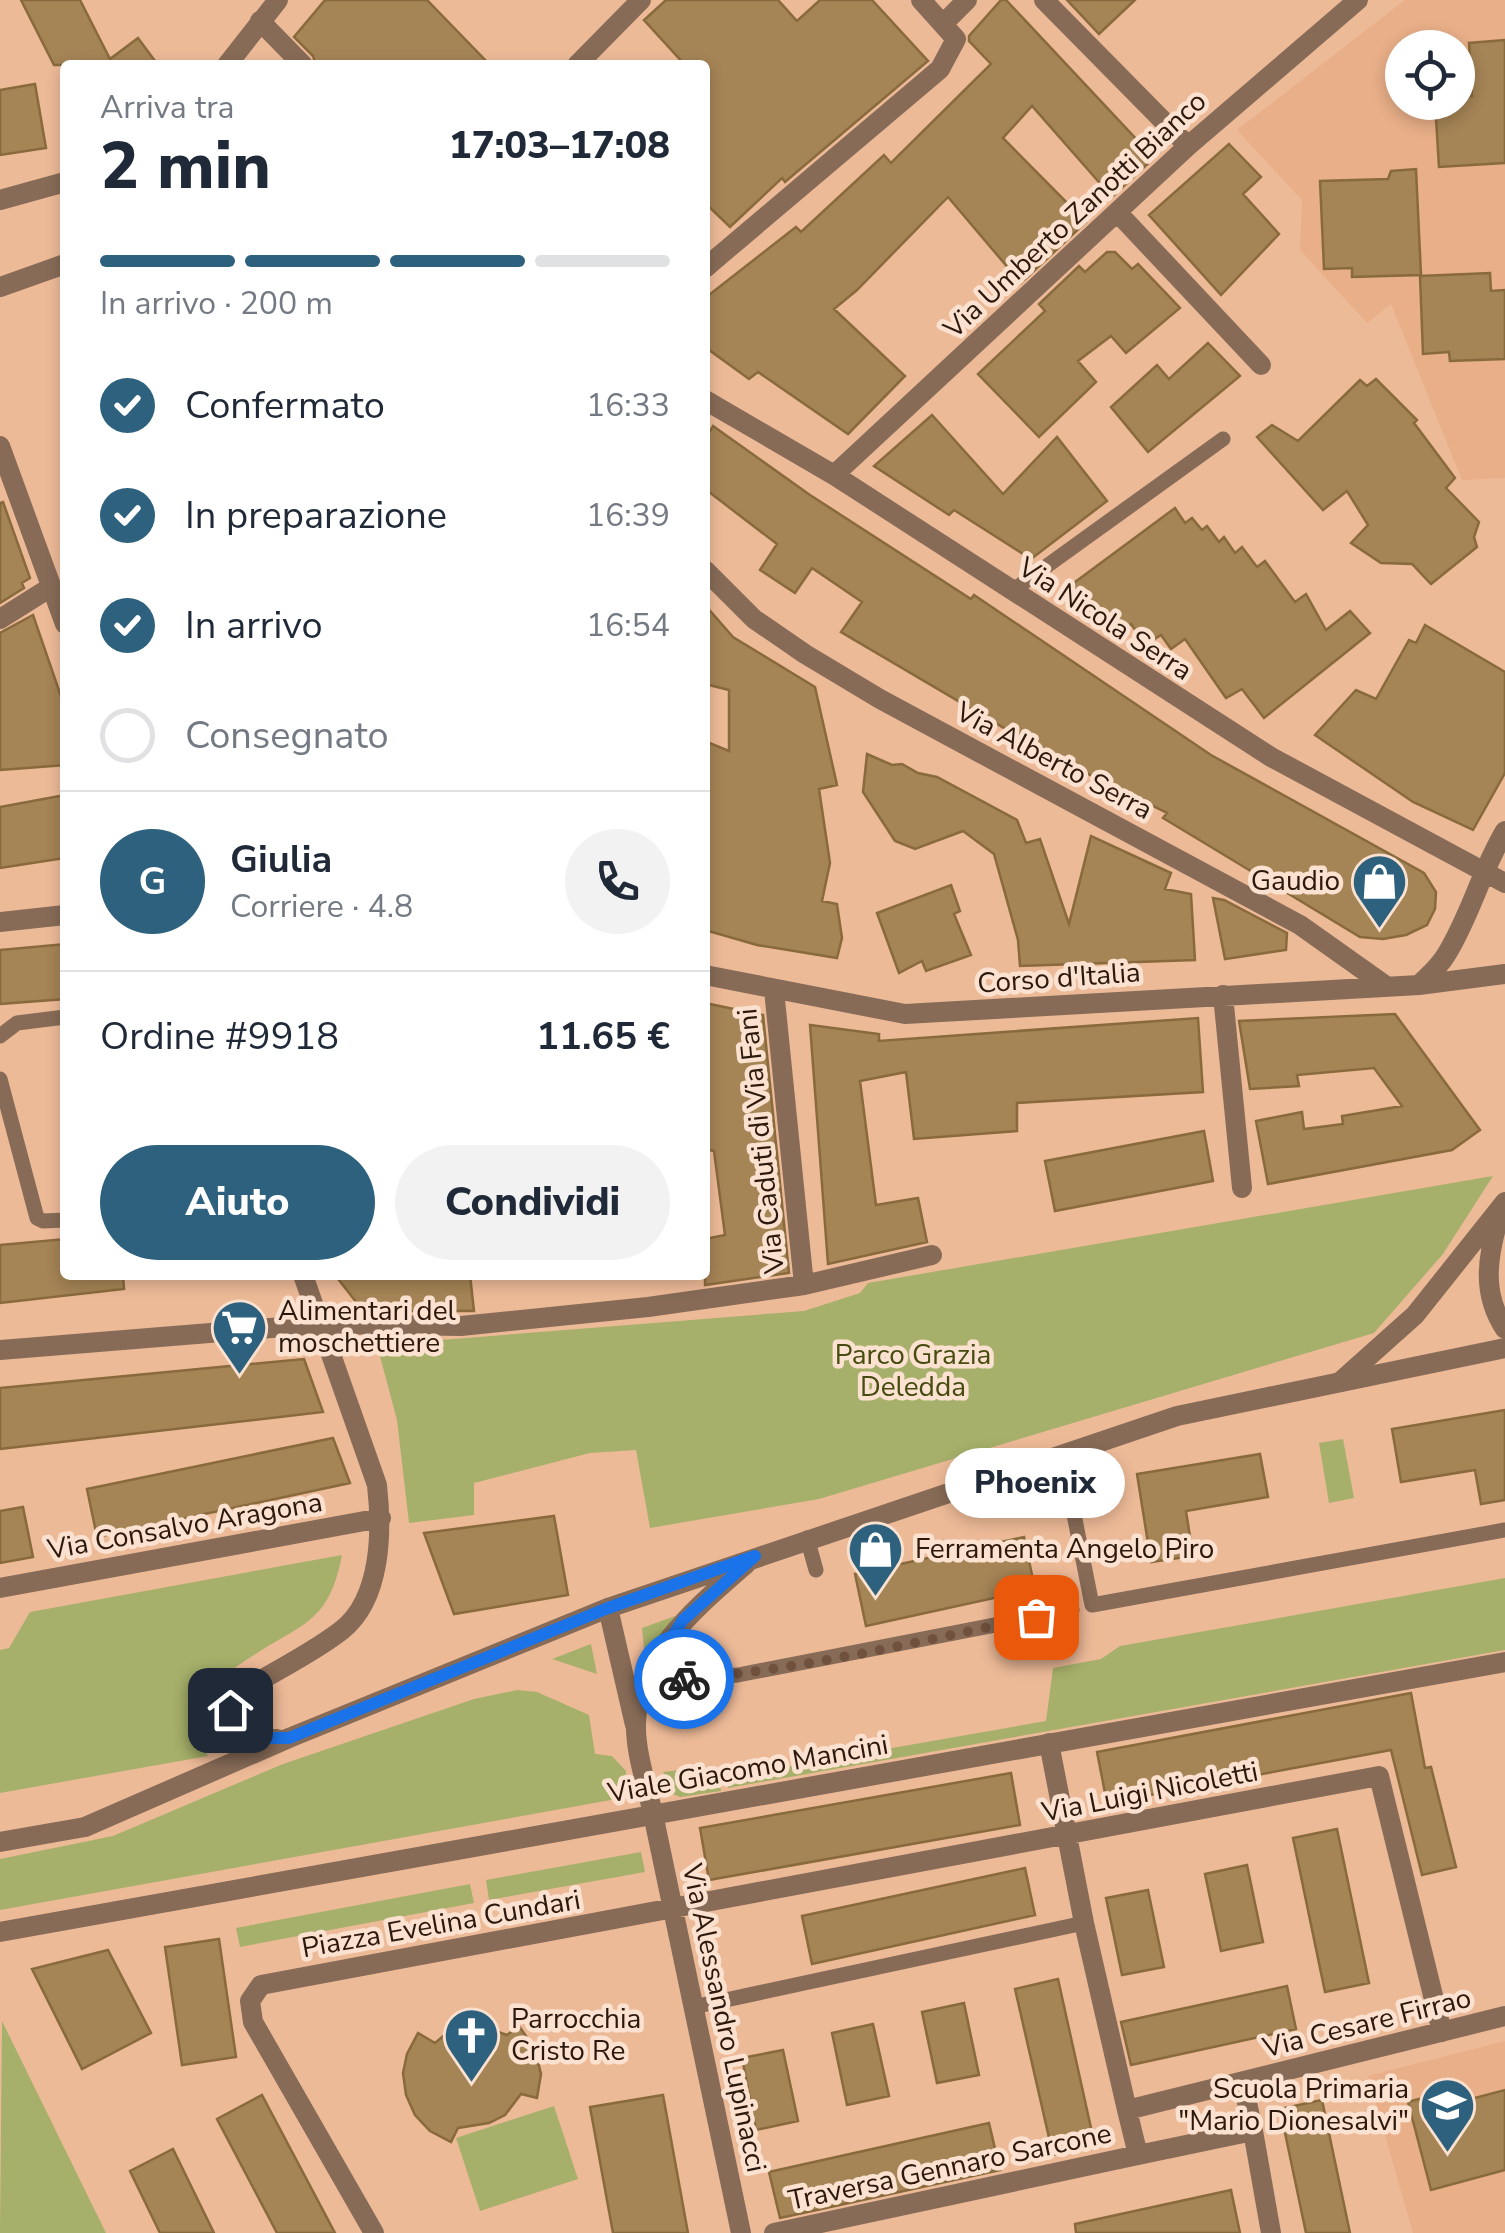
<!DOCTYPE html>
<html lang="it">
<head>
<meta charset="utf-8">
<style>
  :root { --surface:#fff; --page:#f2f2f3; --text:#1f2937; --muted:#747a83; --line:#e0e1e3; --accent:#2d617e }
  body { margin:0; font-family:"Nunito Sans",sans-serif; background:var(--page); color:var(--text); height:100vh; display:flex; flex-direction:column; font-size:38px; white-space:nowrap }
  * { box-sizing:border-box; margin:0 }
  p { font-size:32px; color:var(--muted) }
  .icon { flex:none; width:55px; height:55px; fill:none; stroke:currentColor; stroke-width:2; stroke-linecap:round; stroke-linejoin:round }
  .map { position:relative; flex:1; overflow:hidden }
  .side { position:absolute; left:60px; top:60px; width:650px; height:1220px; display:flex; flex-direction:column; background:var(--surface); border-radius:10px; box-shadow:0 5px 15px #0003 }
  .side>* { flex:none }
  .buttons { position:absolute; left:1385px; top:30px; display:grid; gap:20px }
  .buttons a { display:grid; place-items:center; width:90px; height:90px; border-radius:50%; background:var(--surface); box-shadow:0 5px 15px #0003; font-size:50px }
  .pin { position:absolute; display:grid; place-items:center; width:85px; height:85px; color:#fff; margin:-42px; border-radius:20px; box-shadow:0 5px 15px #0006 }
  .courier { position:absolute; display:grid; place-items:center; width:100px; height:100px; margin:-50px; border:8px solid #1a73e8; border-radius:50%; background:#fff; color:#222; box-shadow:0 2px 12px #0007 }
  .bubble { position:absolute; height:70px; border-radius:35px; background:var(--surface); box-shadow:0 5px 15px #0003; font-size:32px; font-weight:800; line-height:70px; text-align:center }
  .overview em { font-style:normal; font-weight:800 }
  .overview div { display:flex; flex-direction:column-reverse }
  .overview { display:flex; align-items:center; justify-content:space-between; height:170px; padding:0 40px }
  h1 { font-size:65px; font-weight:800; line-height:75px }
  .bar { display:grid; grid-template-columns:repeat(4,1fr); gap:15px 10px; align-content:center; height:120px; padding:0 40px }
  .bar i { height:12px; border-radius:8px; background:var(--line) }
  .bar .active { background:var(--accent) }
  .bar p { grid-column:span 4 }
  .line { display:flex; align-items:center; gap:25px; padding:0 40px; border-top:2px solid var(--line) }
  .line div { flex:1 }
  .round { display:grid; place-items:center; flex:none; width:105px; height:105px; border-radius:52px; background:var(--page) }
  ol { padding:0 40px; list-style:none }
  li { display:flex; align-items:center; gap:30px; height:110px }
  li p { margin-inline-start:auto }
  li .icon { padding:10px; border-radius:50%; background:var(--accent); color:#fff; stroke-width:4 }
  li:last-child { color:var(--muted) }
  li i { width:55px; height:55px; border:5px solid var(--line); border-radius:50% }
  .action { display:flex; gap:20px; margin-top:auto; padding:20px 40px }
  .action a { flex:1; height:115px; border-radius:60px; background:var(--accent); color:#fff; font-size:40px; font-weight:800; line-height:115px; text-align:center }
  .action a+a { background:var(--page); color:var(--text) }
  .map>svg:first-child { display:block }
  .built { fill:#e8af88; fill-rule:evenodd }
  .green { fill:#a6b06a }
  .building { fill:#a58456; stroke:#896a3c; stroke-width:2.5 }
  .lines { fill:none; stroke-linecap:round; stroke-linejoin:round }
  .service { stroke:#876b57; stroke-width:15 }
  .minor { stroke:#876b57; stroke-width:20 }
  .tertiary { stroke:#876b57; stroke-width:20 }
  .done { stroke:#70513d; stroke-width:10; stroke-dasharray:0 18 }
  .route { stroke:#1a73e8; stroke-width:12 }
  .labels { text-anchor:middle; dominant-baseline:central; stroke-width:9; stroke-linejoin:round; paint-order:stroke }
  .street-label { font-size:28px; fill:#2c190c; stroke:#fbe1d0 }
  .poi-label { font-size:28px; fill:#2c190c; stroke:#fbe1d0; text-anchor:start }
  .park-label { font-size:28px; fill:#464c10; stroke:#fbe1d0 }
</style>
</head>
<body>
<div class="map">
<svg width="1505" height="2233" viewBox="0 0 1505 2233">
  <rect width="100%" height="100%" fill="#edba98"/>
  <!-- built -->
  <path class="built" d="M 1405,0 L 1505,0 L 1505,478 L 1462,480 L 1391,304 L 1367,323 L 1300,250 L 1302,200 L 1237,130 ZM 1402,48 L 1458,48 L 1458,102 L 1402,102 Z
    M 1505,2041 L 1505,2233 L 1413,2233 L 1368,2076 Z"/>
  <!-- green -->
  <path class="green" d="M 1493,1176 L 1443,1254 L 1374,1333 L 819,1499 L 650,1528 L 636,1450 L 590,1453 L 474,1483 L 474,1515 L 409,1523 L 397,1420 L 377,1345 L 804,1311 L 860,1293 L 868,1283 Z
    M 1343,1439 L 1354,1498 L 1329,1503 L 1319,1443 Z
    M 342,1555 C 329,1622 305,1622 254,1655 C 235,1667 216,1681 196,1694 L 194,1730 L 208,1756 L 0,1793 L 0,1650 L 9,1648 L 30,1612 Z
    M 1505,1578 L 1505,1650 L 728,1788 L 727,1777 L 1046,1721 L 1053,1668 L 1101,1659 L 1120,1646 Z
    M 675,1616 L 645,1658 L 642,1628 Z
    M 591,1644 L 597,1674 L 552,1659 Z
    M 517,1690 L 537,1692 L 589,1715 L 595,1754 L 612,1756 L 626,1771 C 625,1786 625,1793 611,1800 L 0,1910 L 0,1859 L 113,1836 L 283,1764 L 474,1699 Z
    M 688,1769 C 696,1783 704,1781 719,1779 L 721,1791 L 680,1797 L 673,1794 L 663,1772 Z
    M 641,1852 L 645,1872 L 489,1900 L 486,1880 Z
    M 470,1884 L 474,1903 L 240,1947 L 236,1928 Z
    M 2,2021 L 106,2233 L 0,2233 Z
    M 554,2106 L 578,2179 L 480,2211 L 456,2138 Z"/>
  <!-- building -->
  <path class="building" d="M 21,0 L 80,0 L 110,59 L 138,38 L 158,65 L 54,65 Z
    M 325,0 L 427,0 L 490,65 L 316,65 L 313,56 L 294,37 Z
    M 666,0 L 778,0 L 797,21 L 820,0 L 872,0 L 928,61 L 785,182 L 782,178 L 730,227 L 705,203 L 705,65 L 685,65 L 644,20 Z
    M 1001,0 L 1006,0 L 1154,158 L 1112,197 L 1032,106 L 1003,138 L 1086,222 L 1021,283 L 948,197 L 857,290 L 834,309 L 905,376 L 848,434 L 758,372 L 749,379 L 705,347 L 705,298 L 796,227 L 801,232 L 884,155 L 891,163 L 991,64 L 969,41 L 969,36 Z
    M 1067,0 L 1135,0 L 1099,34 Z
    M 1505,40 L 1505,163 L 1439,167 L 1435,102 L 1458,102 L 1458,97 L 1472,96 L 1469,43 Z
    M 35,84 L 46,148 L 0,155 L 0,90 Z
    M 1229,144 L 1261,177 L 1243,194 L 1279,234 L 1221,295 L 1149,215 Z
    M 1416,169 L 1421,275 L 1352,277 L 1352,268 L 1324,269 L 1320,181 L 1388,179 L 1391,171 Z
    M 1107,252 L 1115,252 L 1132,269 L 1138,264 L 1180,308 L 1126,353 L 1111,336 L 1078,361 L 1096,382 L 1039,437 L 978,374 L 1045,311 L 1039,304 L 1079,266 L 1085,272 Z
    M 1490,273 L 1491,291 L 1505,290 L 1505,359 L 1450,361 L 1449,352 L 1423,354 L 1420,276 Z
    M 1208,343 L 1240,376 L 1148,452 L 1111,407 L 1157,365 L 1169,379 Z
    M 1376,379 L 1417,420 L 1414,423 L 1455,478 L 1446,488 L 1479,522 L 1474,537 L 1477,547 L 1431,584 L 1412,564 L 1381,563 L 1351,543 L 1368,525 L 1347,491 L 1323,510 L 1257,437 L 1272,425 L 1298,441 L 1360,380 L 1367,386 Z
    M 932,415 L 1003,494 L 1057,437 L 1107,501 L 1031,559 L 954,510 L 949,515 L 874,466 Z
    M 713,426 L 810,495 L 971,599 L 974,595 L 1211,755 L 1424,873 L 1436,892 L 1435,909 L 1427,925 L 1406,935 L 1383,939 L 1360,937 L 1163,818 L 1167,813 L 1048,754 L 841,632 L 862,602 L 812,568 L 795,593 L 760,570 L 777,544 L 705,489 L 705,440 Z
    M 3,502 L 30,578 L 22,583 L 24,588 L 0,603 L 0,503 Z
    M 1175,508 L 1185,523 L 1192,518 L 1202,530 L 1207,526 L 1219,542 L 1224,537 L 1235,553 L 1242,547 L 1257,567 L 1265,561 L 1295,602 L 1306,594 L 1326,630 L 1350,611 L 1370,633 L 1264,718 L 1242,689 L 1226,698 L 1185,639 L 1171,649 L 1161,635 L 1153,640 L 1145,630 L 1139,635 L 1131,624 L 1124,629 L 1116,617 L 1110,622 L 1102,610 L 1094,616 L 1087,606 L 1083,609 L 1067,588 Z
    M 705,605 L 733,637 L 815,687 L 837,785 L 819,789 L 830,863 L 822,901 L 837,904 L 842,938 L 837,958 L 757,945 L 705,930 L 705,741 L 729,751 L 729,690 L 705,684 Z
    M 33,615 L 65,708 L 65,765 L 0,770 L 0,633 Z
    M 1425,625 L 1505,672 L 1505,773 L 1473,830 L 1413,802 L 1315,735 L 1356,690 L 1376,699 L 1409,640 L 1416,643 Z
    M 867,754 L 892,765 L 902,764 L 918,773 L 937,777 L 1017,820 L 1026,843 L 1040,839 L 1069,924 L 1091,836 L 1171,873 L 1165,889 L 1191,894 L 1195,960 L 1020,966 L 1018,940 L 994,854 L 963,831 L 915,849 L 895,841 L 863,792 Z
    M 65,795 L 65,858 L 0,868 L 0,807 Z
    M 951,885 L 960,911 L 954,914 L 971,955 L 926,971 L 922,961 L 899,973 L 877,913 Z
    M 1213,898 L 1224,900 L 1287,933 L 1286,950 L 1225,959 Z
    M 65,944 L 65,999 L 0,1004 L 0,950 Z
    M 705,1003 L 763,1015 L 789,1273 L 705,1285 L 705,1239 L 725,1235 L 714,1151 L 705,1149 Z
    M 1395,1014 L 1480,1130 L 1452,1150 L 1268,1184 L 1256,1121 L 1302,1112 L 1304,1129 L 1343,1124 L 1342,1116 L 1402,1106 L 1374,1068 L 1297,1075 L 1299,1086 L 1250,1089 L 1239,1021 Z
    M 1198,1018 L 1203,1092 L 1017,1103 L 1017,1131 L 914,1139 L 906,1072 L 860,1081 L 876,1205 L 918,1198 L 927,1242 L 828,1264 L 810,1025 L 879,1034 L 879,1041 Z
    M 1204,1131 L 1213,1181 L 1055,1211 L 1045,1161 Z
    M 65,1239 L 65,1275 L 123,1275 L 124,1289 L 0,1303 L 0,1245 Z
    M 335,1275 L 470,1275 L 474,1311 L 372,1311 L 360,1307 Z
    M 304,1359 L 323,1412 L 0,1449 L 0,1388 Z
    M 1505,1410 L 1505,1500 L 1481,1504 L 1475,1470 L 1401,1482 L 1392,1429 Z
    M 333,1438 L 350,1483 L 97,1537 L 87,1489 Z
    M 1260,1454 L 1268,1497 L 1186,1511 L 1193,1556 L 1151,1562 L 1137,1474 Z
    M 23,1507 L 33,1557 L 0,1563 L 0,1511 Z
    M 554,1516 L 568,1595 L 454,1614 L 424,1533 Z
    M 1024,1537 L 1035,1589 L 866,1626 L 855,1574 Z
    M 1411,1693 L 1425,1768 L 1431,1767 L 1456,1867 L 1422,1875 L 1391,1750 L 1107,1803 L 1097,1752 Z
    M 1011,1773 L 1020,1825 L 709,1880 L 700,1828 Z
    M 1337,1829 L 1369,1983 L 1325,1992 L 1293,1838 Z
    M 1247,1865 L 1263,1942 L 1221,1951 L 1205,1874 Z
    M 1025,1868 L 1035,1915 L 812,1964 L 802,1916 Z
    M 1148,1890 L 1164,1967 L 1122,1975 L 1106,1898 Z
    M 219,1939 L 236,2057 L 182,2065 L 165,1947 Z
    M 108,1950 L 151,2033 L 82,2069 L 32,1969 Z
    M 1058,1979 L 1095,2146 L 1053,2155 L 1015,1989 Z
    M 1287,1986 L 1296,2029 L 1131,2065 L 1121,2022 Z
    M 964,2003 L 979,2075 L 937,2083 L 922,2012 Z
    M 873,2024 L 889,2096 L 847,2105 L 832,2033 Z
    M 464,2026 L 481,2026 L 507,2035 L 519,2026 L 535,2049 L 541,2074 L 537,2098 L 521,2094 L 505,2115 L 489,2123 L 458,2128 L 451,2142 L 430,2131 L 415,2115 L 406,2095 L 403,2073 L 407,2054 L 418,2033 L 435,2043 L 448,2032 Z
    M 783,2050 L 798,2121 L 756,2130 L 742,2058 Z
    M 1505,2090 L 1505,2170 L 1431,2190 L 1408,2102 L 1449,2091 L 1452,2104 Z
    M 262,2095 L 335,2233 L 277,2233 L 217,2119 Z
    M 663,2095 L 688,2233 L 613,2233 L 590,2107 Z
    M 1322,2100 L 1350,2233 L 1306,2233 L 1280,2109 Z
    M 989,2123 L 1000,2170 L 780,2218 L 769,2172 Z
    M 173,2149 L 214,2233 L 160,2233 L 130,2171 Z
    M 1231,2190 L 1240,2233 L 1076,2233 L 1075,2224 Z"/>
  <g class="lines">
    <!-- service -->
    <path class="service" d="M 1012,591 L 1223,439
      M 0,1036 L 17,1023 L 65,1017
      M 0,1079 L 37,1218 L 43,1221 L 65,1220
      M 1062,1454 L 1092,1605 L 1505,1530
      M 807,1538 L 816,1570
      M 643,1682 L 738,1675 L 1072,1610
      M 693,2007 L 1084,1923"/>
    <!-- minor -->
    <path class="minor" d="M 1044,0 L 1188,146
      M 260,21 L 303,65
      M 944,23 L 967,0
      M 577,65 L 641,0
      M 1117,212 L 1261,365
      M 705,268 L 940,69 L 956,39 L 921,0
      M 0,287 L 65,264
      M 705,400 L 834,475 L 1271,757 L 1505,883
      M 0,446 L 65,624
      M 834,475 L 1188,146 L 1358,0
      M 705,570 L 754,619 L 805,654 L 880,699 L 1300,925 L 1386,986
      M 0,619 L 51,587
      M 0,922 L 65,915
      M 705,975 L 905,1014 L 1419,985 L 1505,974
      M 1419,985 C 1428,976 1439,967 1446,955 C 1470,917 1481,871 1505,831
      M 774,990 L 804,1285
      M 1223,995 L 1242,1188
      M 1498,1221 C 1487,1259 1482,1294 1505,1329
      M 0,1350 L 320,1324 L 461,1326 L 648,1307 L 804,1285 L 932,1255
      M 1340,1382 L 1415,1315 L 1505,1202
      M 0,1588 L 381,1518
      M 277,1739 C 244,1740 220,1735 237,1695 C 270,1673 310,1655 342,1630 C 382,1598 382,1530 377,1485 L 303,1275
      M 1049,1743 L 1084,1923 L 1127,2110
      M 653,1814 L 741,2233
      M 0,1842 L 85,1827 L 289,1738 L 608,1608
      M 1243,2083 L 1253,2131 L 1138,2155 L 1127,2110 L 1505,2016
      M 1253,2131 L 1271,2233
      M 374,2233 L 253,2022 L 250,2001 L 261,1985 L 1379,1776 L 1442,2032
      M 774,2233 L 1138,2155"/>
    <!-- tertiary -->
    <path class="tertiary" d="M 227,65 L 278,0
      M 0,200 L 65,182
      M 635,1725 L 608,1608 L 1177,1416 L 1505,1348
      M 653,1814 C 647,1786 635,1752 636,1723 C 638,1654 698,1606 746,1564
      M 0,1932 L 1505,1662"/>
  </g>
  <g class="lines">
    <!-- done -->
    <path class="done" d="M 684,1679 C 803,1670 920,1641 1036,1617"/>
    <!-- route -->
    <path class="route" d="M 230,1710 L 231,1722 L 244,1738 L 289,1738 L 608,1608 L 755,1556 L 683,1620 L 642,1682 L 684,1679"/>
  </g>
  <!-- icons -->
  <defs>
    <symbol id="shop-pin" viewBox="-11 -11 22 30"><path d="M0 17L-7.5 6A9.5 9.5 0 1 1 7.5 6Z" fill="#2d617e" stroke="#fbe1d0"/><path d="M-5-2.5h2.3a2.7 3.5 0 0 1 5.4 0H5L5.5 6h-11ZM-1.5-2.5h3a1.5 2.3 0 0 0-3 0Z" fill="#fff"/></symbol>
    <symbol id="supermarket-pin" viewBox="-11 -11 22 30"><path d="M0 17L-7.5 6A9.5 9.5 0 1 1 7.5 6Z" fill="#2d617e" stroke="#fbe1d0"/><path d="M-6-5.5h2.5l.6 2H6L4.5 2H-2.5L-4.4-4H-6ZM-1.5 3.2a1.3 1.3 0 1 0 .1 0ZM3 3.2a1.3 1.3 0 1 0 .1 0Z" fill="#fff"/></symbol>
    <symbol id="church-pin" viewBox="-11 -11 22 30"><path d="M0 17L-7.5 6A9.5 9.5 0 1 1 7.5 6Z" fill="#2d617e" stroke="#fbe1d0"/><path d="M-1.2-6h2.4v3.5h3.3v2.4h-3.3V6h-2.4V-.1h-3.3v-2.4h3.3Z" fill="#fff"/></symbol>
    <symbol id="school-pin" viewBox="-11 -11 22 30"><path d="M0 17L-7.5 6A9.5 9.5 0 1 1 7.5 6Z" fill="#2d617e" stroke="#fbe1d0"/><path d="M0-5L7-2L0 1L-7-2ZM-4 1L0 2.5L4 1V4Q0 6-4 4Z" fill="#fff"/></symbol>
  </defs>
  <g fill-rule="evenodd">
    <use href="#shop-pin" x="1348" y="850" width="63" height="86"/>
    <use href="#supermarket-pin" x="208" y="1296" width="63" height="86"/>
    <use href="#shop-pin" x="844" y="1518" width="63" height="86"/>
    <use href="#church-pin" x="440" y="2004" width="63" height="86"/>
    <use href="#school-pin" x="1416" y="2074" width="63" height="86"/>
  </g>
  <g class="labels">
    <!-- street labels -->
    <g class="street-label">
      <text transform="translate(1075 215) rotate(-43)">Via Umberto Zanotti Bianco</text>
      <text transform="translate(1105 619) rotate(33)">Via Nicola Serra</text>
      <text transform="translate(1054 761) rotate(28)">Via Alberto Serra</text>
      <text transform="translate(1059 978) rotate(-4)">Corso d'Italia</text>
      <text transform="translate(761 1141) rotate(-96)">Via Caduti di Via Fani</text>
      <text transform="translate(185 1526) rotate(-10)">Via Consalvo Aragona</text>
      <text transform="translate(748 1769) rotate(-10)">Viale Giacomo Mancini</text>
      <text transform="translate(1150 1792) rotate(-11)">Via Luigi Nicoletti</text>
      <text transform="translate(441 1924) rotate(-10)">Piazza Evelina Cundari</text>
      <text transform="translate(724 2018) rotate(78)">Via Alessandro Lupinacci</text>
      <text transform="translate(1367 2023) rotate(-14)">Via Cesare Firrao</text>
      <text transform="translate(950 2167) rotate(-12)">Traversa Gennaro Sarcone</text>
    </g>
    <!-- poi labels -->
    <g class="poi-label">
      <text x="1340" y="881" text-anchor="end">Gaudio</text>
      <text x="278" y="1311">Alimentari del<tspan x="278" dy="32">moschettiere</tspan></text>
      <text x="915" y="1549">Ferramenta Angelo Piro</text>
      <text x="511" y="2019">Parrocchia<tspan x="511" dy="32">Cristo Re</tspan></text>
      <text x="1409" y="2089" text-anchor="end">Scuola Primaria<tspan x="1409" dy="32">"Mario Dionesalvi"</tspan></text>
    </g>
    <!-- park labels -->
    <g class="park-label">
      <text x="913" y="1355">Parco Grazia<tspan x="913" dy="32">Deledda</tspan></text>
    </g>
  </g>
</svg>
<div class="buttons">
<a><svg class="icon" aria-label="locate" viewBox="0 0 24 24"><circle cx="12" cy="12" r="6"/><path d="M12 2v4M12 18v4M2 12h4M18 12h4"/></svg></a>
</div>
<div class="pin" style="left:1036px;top:1617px;background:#ea580c"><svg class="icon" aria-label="bag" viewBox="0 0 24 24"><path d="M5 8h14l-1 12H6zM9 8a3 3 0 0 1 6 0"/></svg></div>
<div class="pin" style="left:230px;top:1710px;background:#1f2937"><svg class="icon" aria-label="home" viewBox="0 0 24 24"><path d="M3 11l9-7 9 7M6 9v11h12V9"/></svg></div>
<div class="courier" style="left:684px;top:1679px"><svg class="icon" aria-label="bike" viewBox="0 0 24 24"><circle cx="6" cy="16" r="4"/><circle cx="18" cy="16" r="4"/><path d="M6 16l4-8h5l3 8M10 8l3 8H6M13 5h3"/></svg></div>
<div class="bubble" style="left:945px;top:1448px;width:180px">Phoenix</div>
<section class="side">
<div class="overview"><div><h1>2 min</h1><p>Arriva tra</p></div><em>17:03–17:08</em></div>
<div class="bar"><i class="active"></i><i class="active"></i><i class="active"></i><i></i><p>In arrivo · 200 m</p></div>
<ol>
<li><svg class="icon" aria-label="check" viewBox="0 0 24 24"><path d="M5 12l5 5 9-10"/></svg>Confermato<p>16:33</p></li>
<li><svg class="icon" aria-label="check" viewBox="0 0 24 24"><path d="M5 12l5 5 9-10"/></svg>In preparazione<p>16:39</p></li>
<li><svg class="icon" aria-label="check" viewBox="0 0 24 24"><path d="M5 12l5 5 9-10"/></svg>In arrivo<p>16:54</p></li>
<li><i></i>Consegnato</li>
</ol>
<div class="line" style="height:180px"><b class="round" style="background:var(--accent);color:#fff">G</b><div><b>Giulia</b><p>Corriere · 4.8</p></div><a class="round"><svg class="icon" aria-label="phone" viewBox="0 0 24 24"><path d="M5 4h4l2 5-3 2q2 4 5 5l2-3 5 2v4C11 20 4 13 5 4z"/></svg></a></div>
<div class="line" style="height:130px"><div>Ordine #9918</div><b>11.65 €</b></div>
<div class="action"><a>Aiuto</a><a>Condividi</a></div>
</section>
</div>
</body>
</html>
